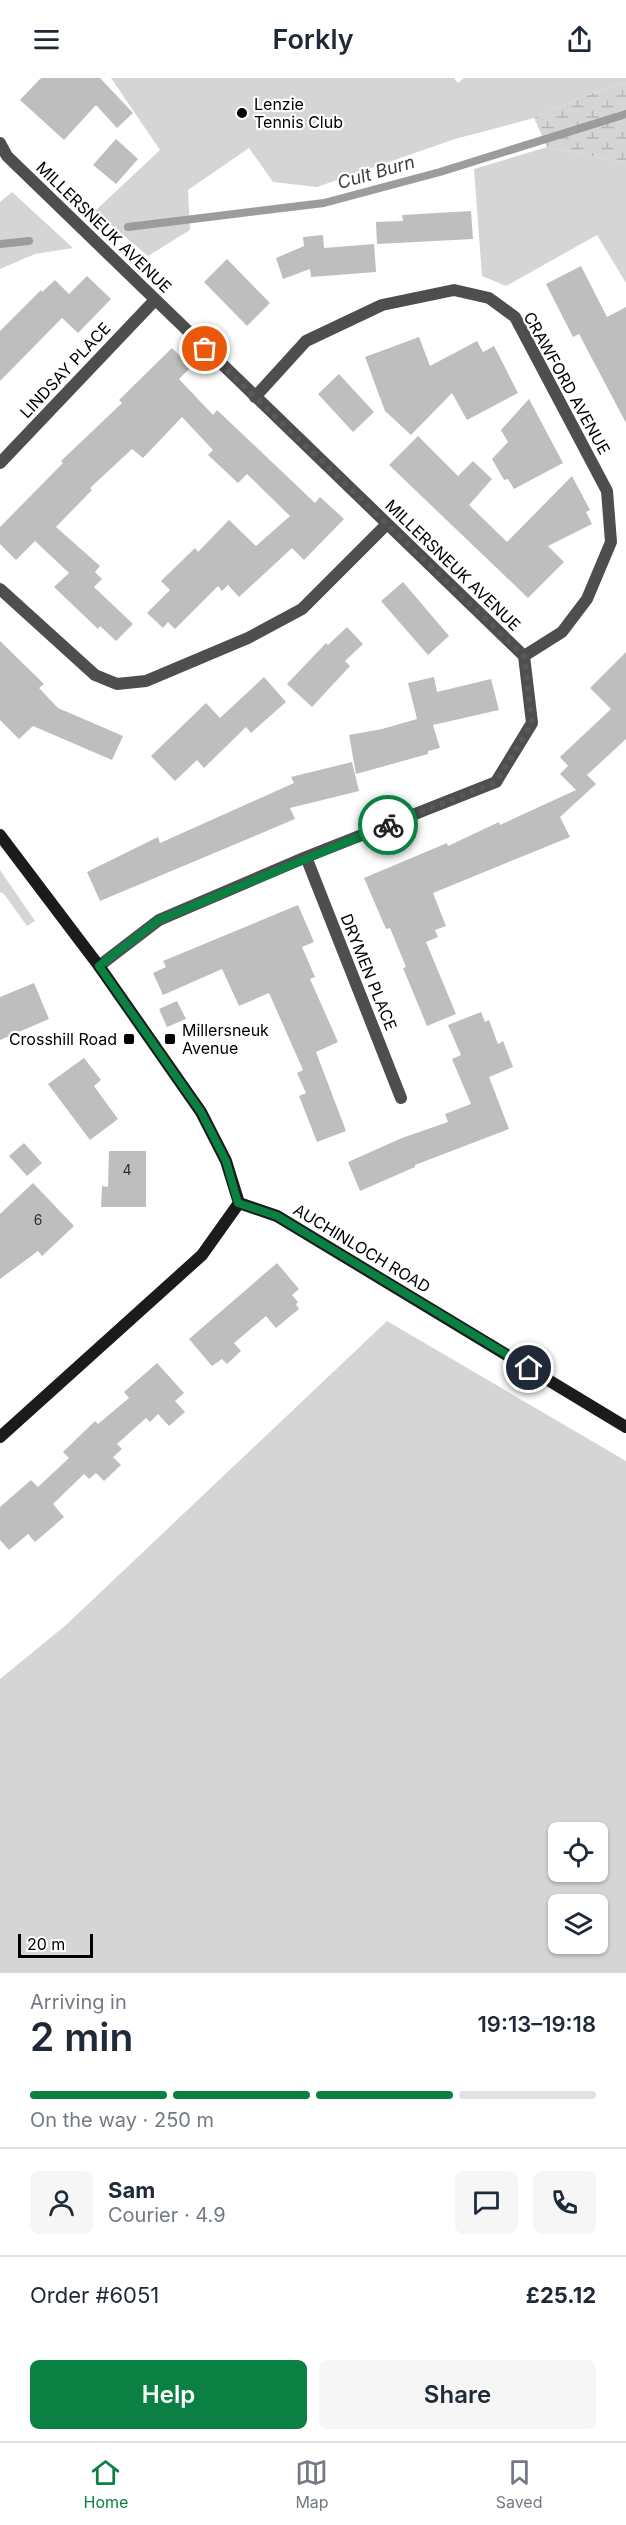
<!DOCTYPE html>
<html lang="en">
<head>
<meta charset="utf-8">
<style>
  :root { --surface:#fff; --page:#f6f6f7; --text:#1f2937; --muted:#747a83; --line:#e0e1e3; --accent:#0b8043 }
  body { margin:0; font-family:Inter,sans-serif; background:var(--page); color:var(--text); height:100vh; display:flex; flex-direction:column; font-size:22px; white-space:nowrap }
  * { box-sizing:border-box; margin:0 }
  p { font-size:20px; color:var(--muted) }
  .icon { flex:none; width:33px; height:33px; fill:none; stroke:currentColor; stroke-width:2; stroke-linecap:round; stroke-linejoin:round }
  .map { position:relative; height:1895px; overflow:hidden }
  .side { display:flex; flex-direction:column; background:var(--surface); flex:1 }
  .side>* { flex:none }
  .tools { position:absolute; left:548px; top:1744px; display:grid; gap:12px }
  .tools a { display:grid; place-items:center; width:60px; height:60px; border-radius:9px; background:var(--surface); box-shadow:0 2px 4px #0004; font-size:30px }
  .scale { position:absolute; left:18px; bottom:15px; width:75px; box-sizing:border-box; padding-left:6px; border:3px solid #000; border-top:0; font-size:16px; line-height:21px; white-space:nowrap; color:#000; -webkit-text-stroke:4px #fff; paint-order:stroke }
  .pin { position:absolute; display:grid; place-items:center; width:51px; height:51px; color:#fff; margin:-26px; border:3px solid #fff; border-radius:50%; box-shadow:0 2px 6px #0007 }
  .courier { position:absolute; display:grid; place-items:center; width:60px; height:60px; margin:-30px; border:4px solid #0b8043; border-radius:50%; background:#fff; color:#222; box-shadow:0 2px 8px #0007 }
  .overview em { font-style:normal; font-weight:600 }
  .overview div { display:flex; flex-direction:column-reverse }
  .overview { display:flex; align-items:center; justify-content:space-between; height:102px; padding:0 30px }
  h1 { font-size:39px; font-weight:600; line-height:45px }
  .bar { display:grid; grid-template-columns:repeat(4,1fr); gap:9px 6px; align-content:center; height:72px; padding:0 30px }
  .bar i { height:8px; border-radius:4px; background:var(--line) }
  .bar .selected { background:var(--accent) }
  .bar p { grid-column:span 4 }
  .line { display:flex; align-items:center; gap:15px; padding:0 30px; border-top:2px solid var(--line) }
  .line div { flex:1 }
  .round { display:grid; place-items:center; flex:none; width:63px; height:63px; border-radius:9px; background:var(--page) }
  .action { display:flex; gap:12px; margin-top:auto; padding:12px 30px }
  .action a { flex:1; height:69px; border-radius:9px; background:var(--accent); color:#fff; font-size:24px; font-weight:600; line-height:69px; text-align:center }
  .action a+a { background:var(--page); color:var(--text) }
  header { display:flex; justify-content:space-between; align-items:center; height:78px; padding:0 30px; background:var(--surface); font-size:27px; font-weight:600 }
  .dock { display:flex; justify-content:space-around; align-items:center; height:84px; border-top:2px solid var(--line); background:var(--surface); font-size:16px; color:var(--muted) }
  .dock a { display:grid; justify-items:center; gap:3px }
  .dock .selected { color:var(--accent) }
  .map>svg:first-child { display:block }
  .green { fill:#d5d5d5; fill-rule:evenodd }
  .wetland { fill:url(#wetland-marsh) }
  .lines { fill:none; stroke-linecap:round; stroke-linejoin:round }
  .stream { stroke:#9c9c9c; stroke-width:8 }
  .building { fill:#bebebe }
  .minor { stroke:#4e4e4e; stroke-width:12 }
  .secondary { stroke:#1b1b1b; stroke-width:12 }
  .done { stroke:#595959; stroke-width:6; stroke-dasharray:0 10.8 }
  .route { stroke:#0b8043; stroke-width:8 }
  .poi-dot { fill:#000; stroke:#fff; stroke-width:2 }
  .labels { text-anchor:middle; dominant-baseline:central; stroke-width:4.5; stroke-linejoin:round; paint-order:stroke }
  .number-label { font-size:14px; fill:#303030 }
  .poi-label { font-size:16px; fill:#000; stroke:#fff; text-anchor:start }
  .street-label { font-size:16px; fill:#000; stroke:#fff }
  .water-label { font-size:18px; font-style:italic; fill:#3d3d3d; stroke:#fff }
</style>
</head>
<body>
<header><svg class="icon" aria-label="menu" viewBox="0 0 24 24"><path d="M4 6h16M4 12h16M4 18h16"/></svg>Forkly<svg class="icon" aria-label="share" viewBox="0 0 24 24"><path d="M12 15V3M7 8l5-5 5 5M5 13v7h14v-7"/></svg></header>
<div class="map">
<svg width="626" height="1895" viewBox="0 0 626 1895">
  <defs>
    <pattern id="wetland-marsh" width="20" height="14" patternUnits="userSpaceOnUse" patternTransform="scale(1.5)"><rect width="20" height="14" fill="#d5d5d5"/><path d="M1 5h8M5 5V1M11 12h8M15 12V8" fill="none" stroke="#b5b5b5"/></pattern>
  </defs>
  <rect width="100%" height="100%" fill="#fff"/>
  <!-- green -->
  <path class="green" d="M 111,0 L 454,0 L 458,5 L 464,0 L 626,0 L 626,5 L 590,16 L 534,40 L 455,61 L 317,109 L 273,104 L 249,70 L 188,112 L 190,152 L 148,178 L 95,133 L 160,72 Z
    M 547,69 L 626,85 L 626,205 L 597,157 L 506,208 L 482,198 L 474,91 Z
    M 12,114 L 73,170 L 35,176 L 0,191 L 0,124 Z
    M 0,792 L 35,843 L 27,848 L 4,816 L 0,814 Z
    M 387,1243 L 626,1383 L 626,1895 L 0,1895 L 0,1601 L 66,1547 ZM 558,1755 L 597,1755 L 597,1794 L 558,1794 ZM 558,1827 L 597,1827 L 597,1866 L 558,1866 Z"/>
  <!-- wetland -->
  <path class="wetland" d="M 626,5 L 626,85 L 547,69 L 534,40 L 590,16 Z"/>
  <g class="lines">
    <!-- stream -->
    <path class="stream" d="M 128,149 L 324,125 L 440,94 L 626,36
      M 0,166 L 29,163"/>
  </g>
  <!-- building -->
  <path class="building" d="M 41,0 L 100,0 L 133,35 L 117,50 L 96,27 L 64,62 L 20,22 Z
    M 116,61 L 138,81 L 116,106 L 93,87 Z
    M 471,133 L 473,161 L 377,166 L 376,144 L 403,143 L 402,137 Z
    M 323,157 L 324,170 L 374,166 L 376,194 L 311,199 L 310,191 L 283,201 L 276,180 L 304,168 L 303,159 Z
    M 227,181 L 270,225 L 247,248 L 204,204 Z
    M 581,188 L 607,239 L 626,229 L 626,345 L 579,256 L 573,259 L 546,206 Z
    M 87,198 L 111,221 L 78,255 L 62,240 L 0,303 L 0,253 L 41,212 L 42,214 L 55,202 L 69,216 Z
    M 419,259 L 430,288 L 477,263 L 483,274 L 494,268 L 518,315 L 467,342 L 452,315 L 411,357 L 385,333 L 365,279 Z
    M 172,270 L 191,289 L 179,301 L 213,337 L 217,332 L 315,425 L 320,419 L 344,441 L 304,482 L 292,470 L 239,519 L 228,507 L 222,513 L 218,508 L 175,551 L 168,544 L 163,550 L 147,535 L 170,512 L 161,503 L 195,470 L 198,474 L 229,442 L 256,468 L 290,438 L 247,396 L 238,405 L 208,377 L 213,372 L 182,339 L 143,380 L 132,371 L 90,410 L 92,412 L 56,449 L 100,488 L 95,494 L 102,501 L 94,509 L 133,546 L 116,563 L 100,548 L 98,551 L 54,509 L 69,495 L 35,463 L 16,482 L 0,466 L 0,449 L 63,385 L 61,383 L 122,325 L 119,322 Z
    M 339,296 L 374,334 L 353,354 L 318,316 Z
    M 529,321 L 563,385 L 514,411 L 508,401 L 504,402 L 492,381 L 508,364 L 501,352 Z
    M 418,358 L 458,398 L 473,383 L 492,401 L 469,427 L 507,464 L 572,398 L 590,432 L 586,434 L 592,446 L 548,468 L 564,484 L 528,520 L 389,387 Z
    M 403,504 L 449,558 L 428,577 L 381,523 Z
    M 347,549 L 363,566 L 345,583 L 350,588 L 312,629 L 287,606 L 326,565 L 328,567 Z
    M 0,563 L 44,606 L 39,610 L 58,630 L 123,658 L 112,682 L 33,648 L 19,661 L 0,642 Z
    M 626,574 L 626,661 L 587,697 L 596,706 L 560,739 L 570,759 L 433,815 L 446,848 L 435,852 L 438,859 L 426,864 L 456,936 L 427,948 L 403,890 L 406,889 L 390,850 L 386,851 L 364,800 L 447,765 L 448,768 L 499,744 L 500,747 L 576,712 L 560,696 L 568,688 L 560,679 L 611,631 L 590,610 Z
    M 264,599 L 286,624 L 251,655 L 246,649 L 204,690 L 197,682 L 175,703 L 151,678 L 206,625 L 220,640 Z
    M 434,599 L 437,614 L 491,601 L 499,632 L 433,647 L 440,670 L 428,673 L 428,676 L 356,696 L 349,657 L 382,651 L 417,641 L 408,605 Z
    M 352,684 L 359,713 L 290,730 L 295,741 L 100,823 L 87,794 L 158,759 L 160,765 L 294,705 L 291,699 Z
    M 298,827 L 314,864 L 302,869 L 315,899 L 310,901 L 338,964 L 316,974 L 346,1053 L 317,1064 L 299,1018 L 306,1015 L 297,995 L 303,992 L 269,915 L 239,928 L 222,891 L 163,917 L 153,895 L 166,889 L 163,883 Z
    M 34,905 L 49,941 L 0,962 L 0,919 Z
    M 177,923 L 186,941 L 167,949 L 159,931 Z
    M 481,934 L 485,944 L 489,942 L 498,966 L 503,963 L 513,989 L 489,999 L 509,1051 L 415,1087 L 415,1089 L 360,1113 L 348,1084 L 402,1060 L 448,1044 L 445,1036 L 471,1026 L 452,981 L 461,977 L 448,947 Z
    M 84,980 L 101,1002 L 94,1008 L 118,1041 L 90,1062 L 48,1006 Z
    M 24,1065 L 42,1085 L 27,1098 L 9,1078 Z
    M 109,1073 L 146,1073 L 146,1129 L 101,1129 L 102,1108 L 108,1109 Z
    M 33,1105 L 74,1148 L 42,1178 L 38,1173 L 0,1201 L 0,1136 Z
    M 277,1185 L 299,1211 L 292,1217 L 298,1224 L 296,1226 L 299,1231 L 276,1250 L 266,1238 L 234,1265 L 241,1273 L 227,1286 L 222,1281 L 212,1288 L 189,1261 Z
    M 157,1285 L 184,1315 L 175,1323 L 185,1334 L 169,1348 L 158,1336 L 150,1344 L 146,1340 L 117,1366 L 122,1371 L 113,1379 L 121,1387 L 104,1403 L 96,1395 L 89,1401 L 84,1396 L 53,1426 L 64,1439 L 35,1464 L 28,1456 L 9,1472 L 0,1462 L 0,1429 L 31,1402 L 38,1409 L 69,1380 L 63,1374 L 95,1343 L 98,1346 L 129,1320 L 124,1314 Z"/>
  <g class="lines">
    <!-- minor -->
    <path class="minor" d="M 0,65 L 7,78 L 524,578 L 532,645 L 496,704 L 306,779 L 159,842 L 99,888
      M 255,319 L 306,263 L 382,227 L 454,212 L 489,220 L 515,239 L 607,413 L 611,464 L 587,521 L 562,554 L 524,578
      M 0,385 L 155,222
      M 0,511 L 95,597 L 117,606 L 146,603 L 248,560 L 302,531 L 386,447
      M 306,779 L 401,1020"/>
    <!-- secondary -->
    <path class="secondary" d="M 0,757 L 99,888 L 201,1034 L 226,1083 L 239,1125 L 277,1138 L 626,1349
      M 0,1359 L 202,1177 L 239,1125"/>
  </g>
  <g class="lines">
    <!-- done -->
    <path class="done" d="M 205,271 L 524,578 L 532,645 L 496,704 L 388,747"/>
    <!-- route -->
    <path class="route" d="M 388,747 L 159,842 L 99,888 L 201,1034 L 226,1083 L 238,1125 L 277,1138 L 529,1290"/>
  </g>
  <!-- markers -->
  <g class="poi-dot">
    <circle cx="242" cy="35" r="6"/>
    <rect x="123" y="955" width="12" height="12" rx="3"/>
    <rect x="164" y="955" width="12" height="12" rx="3"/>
  </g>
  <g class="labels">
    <!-- number labels -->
    <g class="number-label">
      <text x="127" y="1091">4</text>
      <text x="38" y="1141">6</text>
    </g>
    <!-- poi labels -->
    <g class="poi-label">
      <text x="254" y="26">Lenzie<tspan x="254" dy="18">Tennis Club</tspan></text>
      <text x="182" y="952">Millersneuk<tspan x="182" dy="18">Avenue</tspan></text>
      <text x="117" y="961" text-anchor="end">Crosshill Road</text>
    </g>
    <!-- street labels -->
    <g class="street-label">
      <text transform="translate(104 149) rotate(44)">MILLERSNEUK AVENUE</text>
      <text transform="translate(65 292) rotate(-47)">LINDSAY PLACE</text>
      <text transform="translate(567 305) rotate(61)">CRAWFORD AVENUE</text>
      <text transform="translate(453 487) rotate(44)">MILLERSNEUK AVENUE</text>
      <text transform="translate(369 894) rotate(68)">DRYMEN PLACE</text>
      <text transform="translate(362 1170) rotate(31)">AUCHINLOCH ROAD</text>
    </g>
    <!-- water labels -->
    <g class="water-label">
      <text transform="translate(376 94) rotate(-16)">Cult Burn</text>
    </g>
  </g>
</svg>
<div class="tools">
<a><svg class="icon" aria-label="locate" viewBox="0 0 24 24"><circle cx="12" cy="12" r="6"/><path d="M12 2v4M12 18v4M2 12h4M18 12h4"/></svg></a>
<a><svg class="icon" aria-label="layers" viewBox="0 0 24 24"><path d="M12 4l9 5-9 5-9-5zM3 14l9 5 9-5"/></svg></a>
</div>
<div class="scale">20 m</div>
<div class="pin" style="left:205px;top:271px;background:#ea580c"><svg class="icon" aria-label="bag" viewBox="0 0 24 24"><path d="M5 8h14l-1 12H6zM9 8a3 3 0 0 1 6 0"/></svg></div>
<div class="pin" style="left:529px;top:1290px;background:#1f2937"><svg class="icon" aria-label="home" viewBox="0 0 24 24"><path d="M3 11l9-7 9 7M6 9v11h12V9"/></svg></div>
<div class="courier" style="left:388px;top:747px"><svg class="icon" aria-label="bike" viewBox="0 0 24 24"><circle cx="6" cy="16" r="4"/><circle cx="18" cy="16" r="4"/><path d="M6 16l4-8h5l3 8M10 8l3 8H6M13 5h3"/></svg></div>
</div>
<section class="side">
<div class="overview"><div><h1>2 min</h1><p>Arriving in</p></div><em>19:13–19:18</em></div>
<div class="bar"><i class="selected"></i><i class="selected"></i><i class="selected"></i><i></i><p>On the way · 250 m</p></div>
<div class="line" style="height:108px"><a class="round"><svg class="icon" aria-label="person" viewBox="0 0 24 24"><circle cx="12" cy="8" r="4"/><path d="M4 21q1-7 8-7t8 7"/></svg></a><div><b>Sam</b><p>Courier · 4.9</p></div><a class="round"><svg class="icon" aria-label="chat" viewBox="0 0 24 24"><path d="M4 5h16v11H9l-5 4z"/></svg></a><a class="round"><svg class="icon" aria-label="phone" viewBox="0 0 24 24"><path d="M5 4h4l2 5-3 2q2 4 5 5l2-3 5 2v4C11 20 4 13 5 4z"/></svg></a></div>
<div class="line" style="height:78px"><div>Order #6051</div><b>£25.12</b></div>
<div class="action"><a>Help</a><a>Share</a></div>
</section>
<nav class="dock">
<a class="selected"><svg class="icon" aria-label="home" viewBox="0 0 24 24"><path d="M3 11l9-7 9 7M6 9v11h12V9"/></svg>Home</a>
<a><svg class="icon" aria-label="map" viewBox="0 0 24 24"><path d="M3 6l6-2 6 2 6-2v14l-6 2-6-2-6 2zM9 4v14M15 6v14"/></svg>Map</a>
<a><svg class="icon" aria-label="saved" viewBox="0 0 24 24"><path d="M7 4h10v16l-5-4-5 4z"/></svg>Saved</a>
</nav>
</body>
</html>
